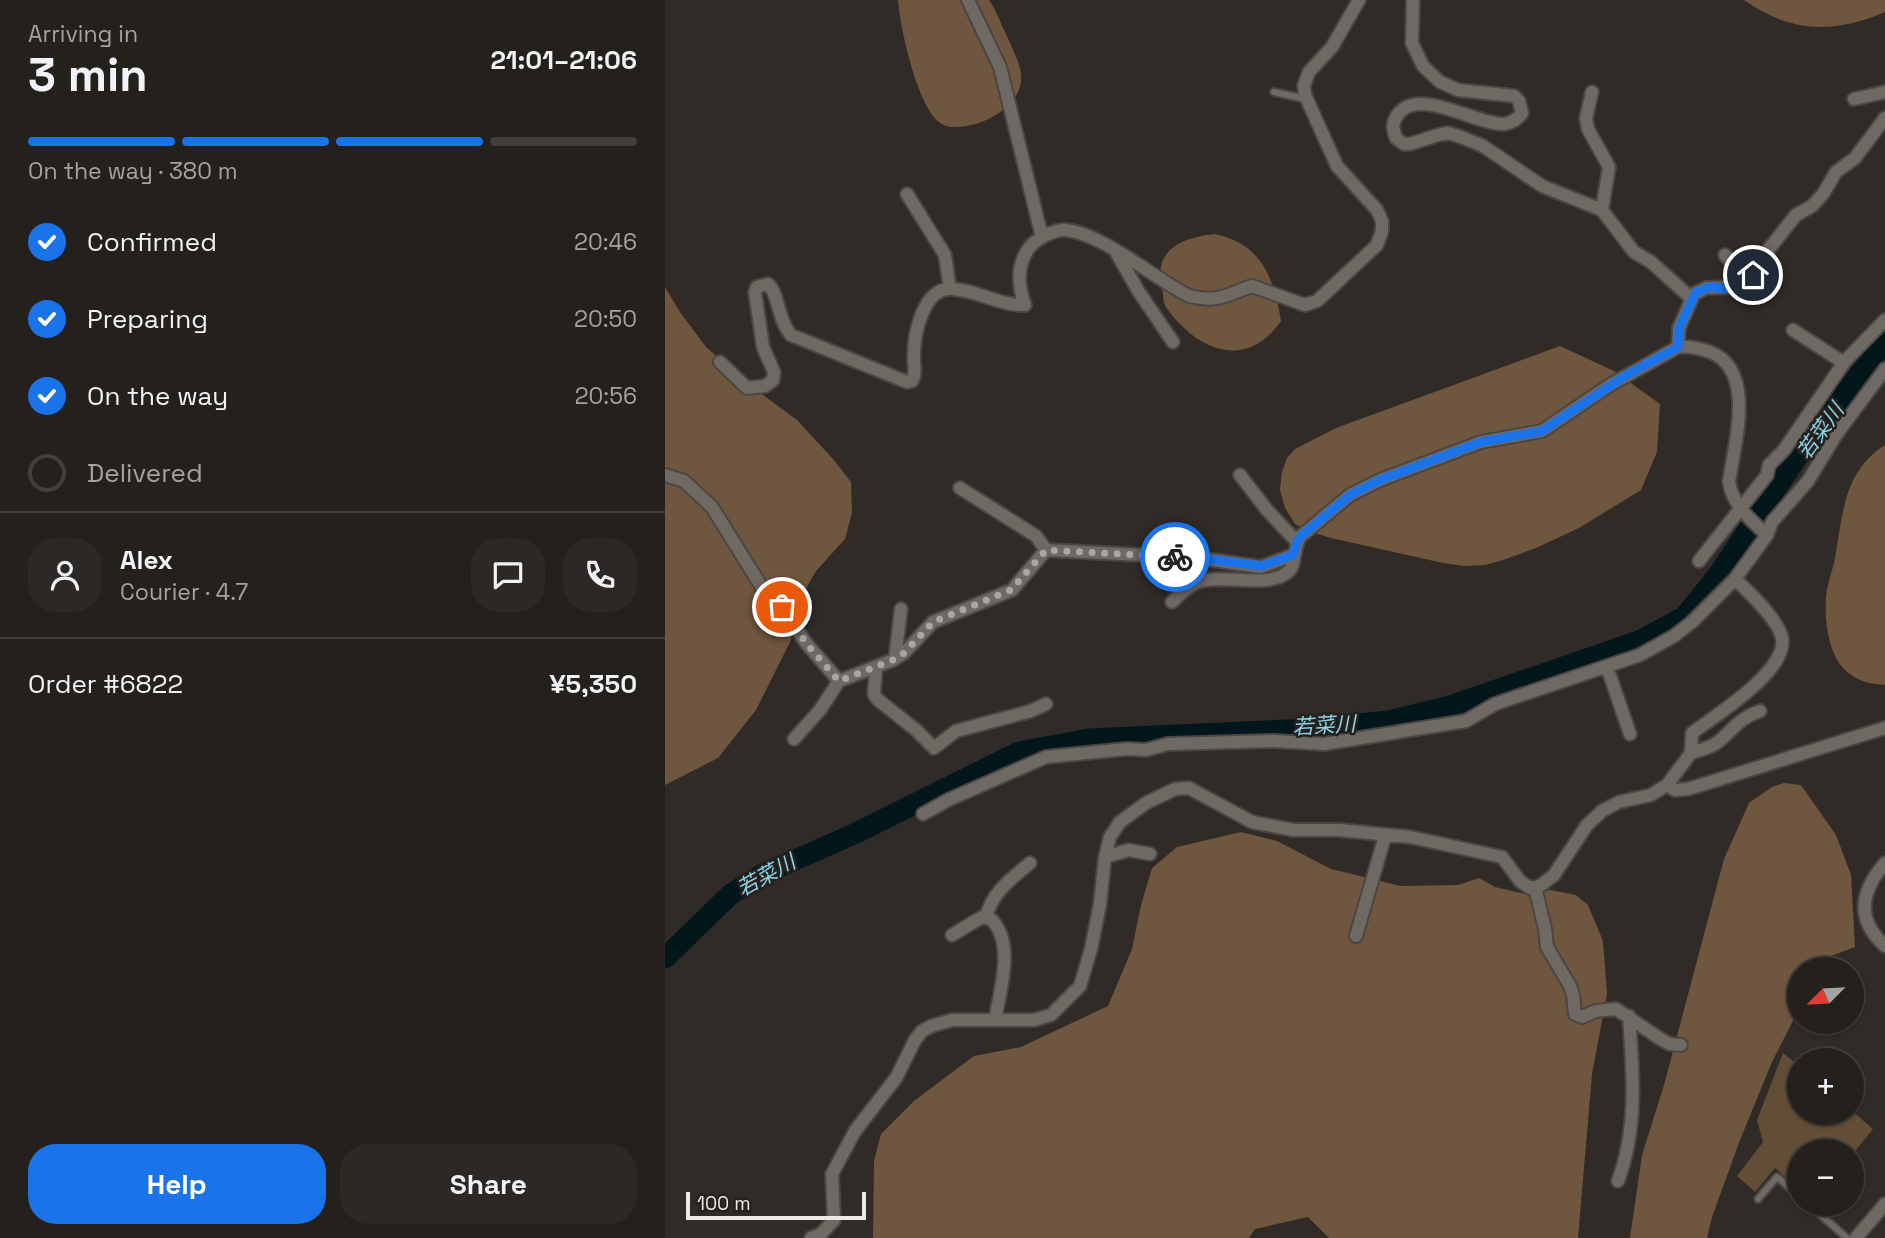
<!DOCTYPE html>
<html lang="en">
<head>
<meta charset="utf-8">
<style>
  :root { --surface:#24201c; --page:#2c2825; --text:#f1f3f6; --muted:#a3a3a3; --line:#413e3b; --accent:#1a73e8 }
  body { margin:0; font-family:"Space Grotesk","Noto Sans JP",sans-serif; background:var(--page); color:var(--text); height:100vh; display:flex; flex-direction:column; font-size:26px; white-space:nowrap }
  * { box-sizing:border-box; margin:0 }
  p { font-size:23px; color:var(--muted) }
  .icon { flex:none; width:38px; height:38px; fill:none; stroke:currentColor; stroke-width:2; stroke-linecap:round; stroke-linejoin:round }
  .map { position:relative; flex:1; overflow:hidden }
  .side { display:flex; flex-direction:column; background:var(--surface); width:665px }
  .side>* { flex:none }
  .needle { width:46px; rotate:246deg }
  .buttons { position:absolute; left:1122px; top:957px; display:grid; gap:14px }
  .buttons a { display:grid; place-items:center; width:77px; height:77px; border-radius:50%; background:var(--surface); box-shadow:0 2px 5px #0004,0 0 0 2px var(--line); font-size:35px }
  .scale { position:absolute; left:21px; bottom:18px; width:180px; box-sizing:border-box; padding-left:7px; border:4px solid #ece9e6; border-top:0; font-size:19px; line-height:24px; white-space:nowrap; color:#ece9e6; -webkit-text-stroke:5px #26211d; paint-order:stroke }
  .pin { position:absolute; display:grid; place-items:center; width:60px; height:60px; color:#fff; margin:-30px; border:4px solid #fff; border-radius:50%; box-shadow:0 2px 7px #0007 }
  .courier { position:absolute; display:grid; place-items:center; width:70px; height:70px; margin:-35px; border:5px solid #1a73e8; border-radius:50%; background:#fff; color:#222; box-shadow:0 2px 9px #0007 }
  .head em { font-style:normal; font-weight:700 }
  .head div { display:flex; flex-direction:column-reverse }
  .head { display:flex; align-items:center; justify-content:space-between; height:119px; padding:0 28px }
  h1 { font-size:46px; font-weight:700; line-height:52px }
  .bar { display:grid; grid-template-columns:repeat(4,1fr); gap:10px 7px; align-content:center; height:84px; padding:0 28px }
  .bar i { height:9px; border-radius:5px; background:var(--line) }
  .bar .active { background:var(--accent) }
  .bar p { grid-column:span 4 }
  .line { display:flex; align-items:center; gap:18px; padding:0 28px; border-top:2px solid var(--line) }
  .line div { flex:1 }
  .round { display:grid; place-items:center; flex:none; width:74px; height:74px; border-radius:28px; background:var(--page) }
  ol { padding:0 28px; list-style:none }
  li { display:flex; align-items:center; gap:21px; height:77px }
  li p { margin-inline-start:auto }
  li .icon { padding:7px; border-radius:50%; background:var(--accent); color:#fff; stroke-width:4 }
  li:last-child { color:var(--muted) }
  li i { width:38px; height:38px; border:4px solid var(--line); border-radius:50% }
  .button { display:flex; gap:14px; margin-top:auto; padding:14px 28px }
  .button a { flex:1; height:80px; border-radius:28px; background:var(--accent); color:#fff; font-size:28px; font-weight:700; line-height:80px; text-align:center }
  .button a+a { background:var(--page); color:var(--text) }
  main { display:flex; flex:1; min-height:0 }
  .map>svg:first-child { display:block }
  .green { fill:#624d37 }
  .forest { fill:#6f563e }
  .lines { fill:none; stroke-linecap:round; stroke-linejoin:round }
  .river { stroke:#02161b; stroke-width:21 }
  .lane-casing { stroke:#4b4643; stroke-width:10 }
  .street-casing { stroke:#4b4643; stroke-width:16 }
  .lane { stroke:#6f6964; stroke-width:6 }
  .street { stroke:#6f6964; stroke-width:12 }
  .done { stroke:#aaa6a3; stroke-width:7; stroke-dasharray:0 12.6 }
  .route { stroke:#1a73e8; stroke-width:9 }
  .labels { text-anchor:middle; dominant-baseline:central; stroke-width:5; stroke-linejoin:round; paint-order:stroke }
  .water-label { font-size:21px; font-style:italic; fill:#89d3e7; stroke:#26211d }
</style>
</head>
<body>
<main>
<section class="side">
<div class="head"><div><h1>3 min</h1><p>Arriving in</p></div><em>21:01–21:06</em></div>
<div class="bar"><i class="active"></i><i class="active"></i><i class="active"></i><i></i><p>On the way · 380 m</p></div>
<ol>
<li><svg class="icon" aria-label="check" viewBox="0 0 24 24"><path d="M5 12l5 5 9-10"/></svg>Confirmed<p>20:46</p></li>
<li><svg class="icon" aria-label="check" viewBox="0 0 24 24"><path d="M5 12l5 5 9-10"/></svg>Preparing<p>20:50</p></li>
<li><svg class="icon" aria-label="check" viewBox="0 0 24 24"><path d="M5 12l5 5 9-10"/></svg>On the way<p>20:56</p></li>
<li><i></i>Delivered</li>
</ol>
<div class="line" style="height:126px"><a class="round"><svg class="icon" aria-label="person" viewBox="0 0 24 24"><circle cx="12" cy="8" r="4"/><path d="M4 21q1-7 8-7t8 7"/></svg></a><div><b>Alex</b><p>Courier · 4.7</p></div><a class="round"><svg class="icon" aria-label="chat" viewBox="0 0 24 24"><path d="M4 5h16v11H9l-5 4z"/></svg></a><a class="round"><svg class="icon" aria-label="phone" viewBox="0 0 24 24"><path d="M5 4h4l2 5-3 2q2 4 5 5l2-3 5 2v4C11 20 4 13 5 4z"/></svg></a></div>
<div class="line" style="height:91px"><div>Order #6822</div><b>¥5,350</b></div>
<div class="button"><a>Help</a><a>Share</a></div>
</section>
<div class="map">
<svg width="1220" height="1238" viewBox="0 0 1220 1238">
  <rect width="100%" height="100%" fill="#302b26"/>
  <!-- green -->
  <path class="green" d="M 1118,1053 L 1134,1066 L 1134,1113 L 1186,1113 L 1187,1111 L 1208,1129 L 1187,1155 L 1186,1152 L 1134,1152 L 1134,1190 L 1110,1168 L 1090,1192 L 1072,1176 L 1098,1142 L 1092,1120 Z"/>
  <!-- forest -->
  <path class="forest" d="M 233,0 L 324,0 C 331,10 335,22 341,34 C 346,46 354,60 356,74 C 359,98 334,116 314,123 C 303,126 287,130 277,124 C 253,111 235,27 233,0 Z
    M 1079,0 L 1220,0 L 1220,12 C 1169,34 1125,33 1079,0 Z
    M 550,234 C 597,244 609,278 616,321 C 590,359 552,359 519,328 C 512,321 503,312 499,303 C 498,298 498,292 497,287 C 496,278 494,268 498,260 C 507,241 532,236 550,234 Z
    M 0,287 L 15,312 L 41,347 L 86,386 L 132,420 L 168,459 L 186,482 L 187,513 L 180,539 L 151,571 L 133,602 L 126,640 L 91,710 L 53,758 L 0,785 Z
    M 895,346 L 949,371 L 995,404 L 992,452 L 976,490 L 914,528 L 871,548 L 838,560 L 820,565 L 799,566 L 778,563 L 666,538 L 643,531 L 630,524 L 620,508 L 615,490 L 617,472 L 622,458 L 630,449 L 671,428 Z
    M 1220,445 L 1220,685 C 1207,684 1195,682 1185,674 C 1162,658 1158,615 1162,589 C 1164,579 1168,569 1170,558 C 1178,514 1178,472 1220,445 Z
    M 1119,783 L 1136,785 L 1171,835 L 1186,875 L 1190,947 L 1156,960 L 1151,969 L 1134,970 L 1134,1009 L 1107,1062 L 1075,1140 L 1047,1217 L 1042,1238 L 965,1238 L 977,1155 L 999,1085 L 1059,859 L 1084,803 L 1107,787 Z
    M 576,832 L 612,841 L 666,869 L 736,886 L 793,885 L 814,878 L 830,887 L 860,894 L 885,890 L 911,895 L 923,905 L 938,941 L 942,994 L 927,1074 L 913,1238 L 664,1238 L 643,1217 L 590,1229 L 584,1238 L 208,1238 L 209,1161 L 216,1134 L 249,1101 L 309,1056 L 356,1047 L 443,1006 L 467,949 L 476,905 L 487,868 L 512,847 Z"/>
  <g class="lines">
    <!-- river -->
    <path class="river" d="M 0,958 L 66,894 L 96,875 L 189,834 L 354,752 L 424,739 L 645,729 L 724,721 L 785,706 L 974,641 L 1019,617 L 1053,575 L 1143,441 L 1220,341"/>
    <defs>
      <path id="lane" d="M 609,92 L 641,99
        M 1093,1199 L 1112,1177 L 1134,1196
        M 1143,1204 L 1182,1238"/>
      <path id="street" d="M 303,0 L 335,67 L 377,237
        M 748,0 L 747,43 L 758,66 L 775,82 L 793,90 L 849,96 L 854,101 L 857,113 C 852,120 846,123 839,124 C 812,125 755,87 734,113 C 727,121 727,128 731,138 L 739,144 L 745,144 L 773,135 L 783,133 L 796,137 L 818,146 L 877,186 L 937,210 L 969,252 L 986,262 L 1026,298
        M 927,92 L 921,118 L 923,129 L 944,167 L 937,210
        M 1189,99 L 1220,92
        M 242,194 L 280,255 L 285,289
        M 452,254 L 474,292 L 508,342
        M 1060,255 L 1083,280
        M 1128,330 L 1179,363
        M 1013,347 L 1014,328 L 1029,294 L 1041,288 L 1070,287 L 1088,275 L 1100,254 L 1131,215 L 1147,206 L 1158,194 L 1171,172 L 1190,158 L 1220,118
        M 55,362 L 82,388 L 100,386 L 108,380 L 109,372 L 98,347 L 90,292 L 92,287 L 103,284 C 114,293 112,319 126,335 L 242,382 L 247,381 C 252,373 248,364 249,355 C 249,334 258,289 285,289 C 311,289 334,306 360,305 C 353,286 351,266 364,248 C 371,239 389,229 401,230 C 438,234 490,279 524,296 C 553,303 561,295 587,286 L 640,305 L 652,301 L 712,245 L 717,231 L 717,221 L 712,210 L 672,166 L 640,95 L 639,85 L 644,72 L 667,47 L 694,0
        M 0,475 L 19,481 L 47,507 L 101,594 L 117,607 L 141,643 L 174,681
        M 575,475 L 602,510 L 632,542
        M 295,488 L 371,536 L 381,550
        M 1102,535 L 1107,522 L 1143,481 L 1171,435 L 1220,369
        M 1034,561 L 1102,475 L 1104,465 L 1119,450 L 1180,361 L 1220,320
        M 230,659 L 236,609
        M 211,667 L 209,694 L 212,699 L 251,730 L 269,748 L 291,731 L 366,711 L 381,704
        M 942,667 L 965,734
        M 129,739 L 155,710 L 174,681 L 228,660 L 239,653 L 268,622 L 347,590 L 381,550 L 533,558 L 596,567 L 628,555
        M 1026,753 C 1035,750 1045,748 1053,742 C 1069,729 1074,718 1095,711
        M 1002,785 L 1010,790 L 1023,789 L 1220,728
        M 258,814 L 283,800 L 381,757 L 462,749 L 481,750 L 503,744 L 609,741 L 659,744 L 801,721 L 830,704 L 975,655 L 1009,636 L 1027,622 L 1070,579
        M 440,857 L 464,850 L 485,854
        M 1220,863 C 1196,891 1190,919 1220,946
        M 870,887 L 880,929 L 882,947 L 905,986 L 908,995 L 910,1014 L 917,1017 L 931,1011 L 951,1009 L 997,1040 L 1005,1044 L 1016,1045
        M 321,918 C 326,893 346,879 365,863
        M 287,935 L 317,917 L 325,918 C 351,943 335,989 330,1020
        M 691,936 L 720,836
        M 953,1181 C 973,1128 968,1072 964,1016
        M 146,1238 L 156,1234 L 169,1220 L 167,1174 L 190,1131 L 231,1078 L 250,1040 L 257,1031 L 266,1026 L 287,1020 L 369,1020 L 386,1015 L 415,986 L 426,949 L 435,904 L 440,857 L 445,837 L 455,822 L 481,803 L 510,789 L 524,788 L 587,822 L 628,830 L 674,830 L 745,837 L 837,857 L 855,881 L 865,888 L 875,886 L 889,875 L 922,825 L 937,811 L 954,802 L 986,795 L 1002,785 L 1026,753 L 1027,733 C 1051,715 1123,671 1117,638 C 1114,621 1083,591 1070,579 L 1102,535 C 1086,520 1068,506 1064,482 C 1069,445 1092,370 1045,352 C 1034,348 1024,346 1013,347 L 945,385 L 877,431 L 816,442 L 715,480 L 685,495 L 636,536 C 628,546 631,565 624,571 C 603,590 560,573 533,582 C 523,586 515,594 507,602
        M 1191,1238 L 1220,1204"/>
    </defs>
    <!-- lane casing -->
    <use href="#lane" class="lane-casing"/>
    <!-- street casing -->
    <use href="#street" class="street-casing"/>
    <!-- lane -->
    <use href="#lane" class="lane"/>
    <!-- street -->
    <use href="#street" class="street"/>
  </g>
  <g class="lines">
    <!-- done -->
    <path class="done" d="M 117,607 L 141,643 L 174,681 L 228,660 L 239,653 L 268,622 L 346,590 L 381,550 L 510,557"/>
    <!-- route -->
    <path class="route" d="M 510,557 L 533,558 L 596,566 L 628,555 L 632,542 L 636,536 L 685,495 L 715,480 L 816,442 L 877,431 L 960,376 L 1013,347 L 1014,328 L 1031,292 L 1045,287 L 1065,289 L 1088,275"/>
  </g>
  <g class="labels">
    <!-- water labels -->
    <g class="water-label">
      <text transform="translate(1155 431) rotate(-54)">若菜川</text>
      <text transform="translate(659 725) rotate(-3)">若菜川</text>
      <text transform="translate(101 875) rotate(-29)">若菜川</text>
    </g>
  </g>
</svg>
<div class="buttons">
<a><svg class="needle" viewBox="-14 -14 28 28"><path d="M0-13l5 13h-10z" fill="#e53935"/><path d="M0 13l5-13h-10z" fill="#a3a3a3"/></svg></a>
<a>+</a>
<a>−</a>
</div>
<div class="scale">100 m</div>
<div class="pin" style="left:117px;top:607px;background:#ea580c"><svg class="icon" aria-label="bag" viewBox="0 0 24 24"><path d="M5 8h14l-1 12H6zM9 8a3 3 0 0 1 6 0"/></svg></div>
<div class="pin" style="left:1088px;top:275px;background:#1f2937"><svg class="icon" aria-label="home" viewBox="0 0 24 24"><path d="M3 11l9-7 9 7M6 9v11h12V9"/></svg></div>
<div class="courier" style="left:510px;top:557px"><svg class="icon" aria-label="bike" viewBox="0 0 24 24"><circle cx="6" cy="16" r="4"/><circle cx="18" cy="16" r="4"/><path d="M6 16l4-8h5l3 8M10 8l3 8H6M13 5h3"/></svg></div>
</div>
</main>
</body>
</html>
